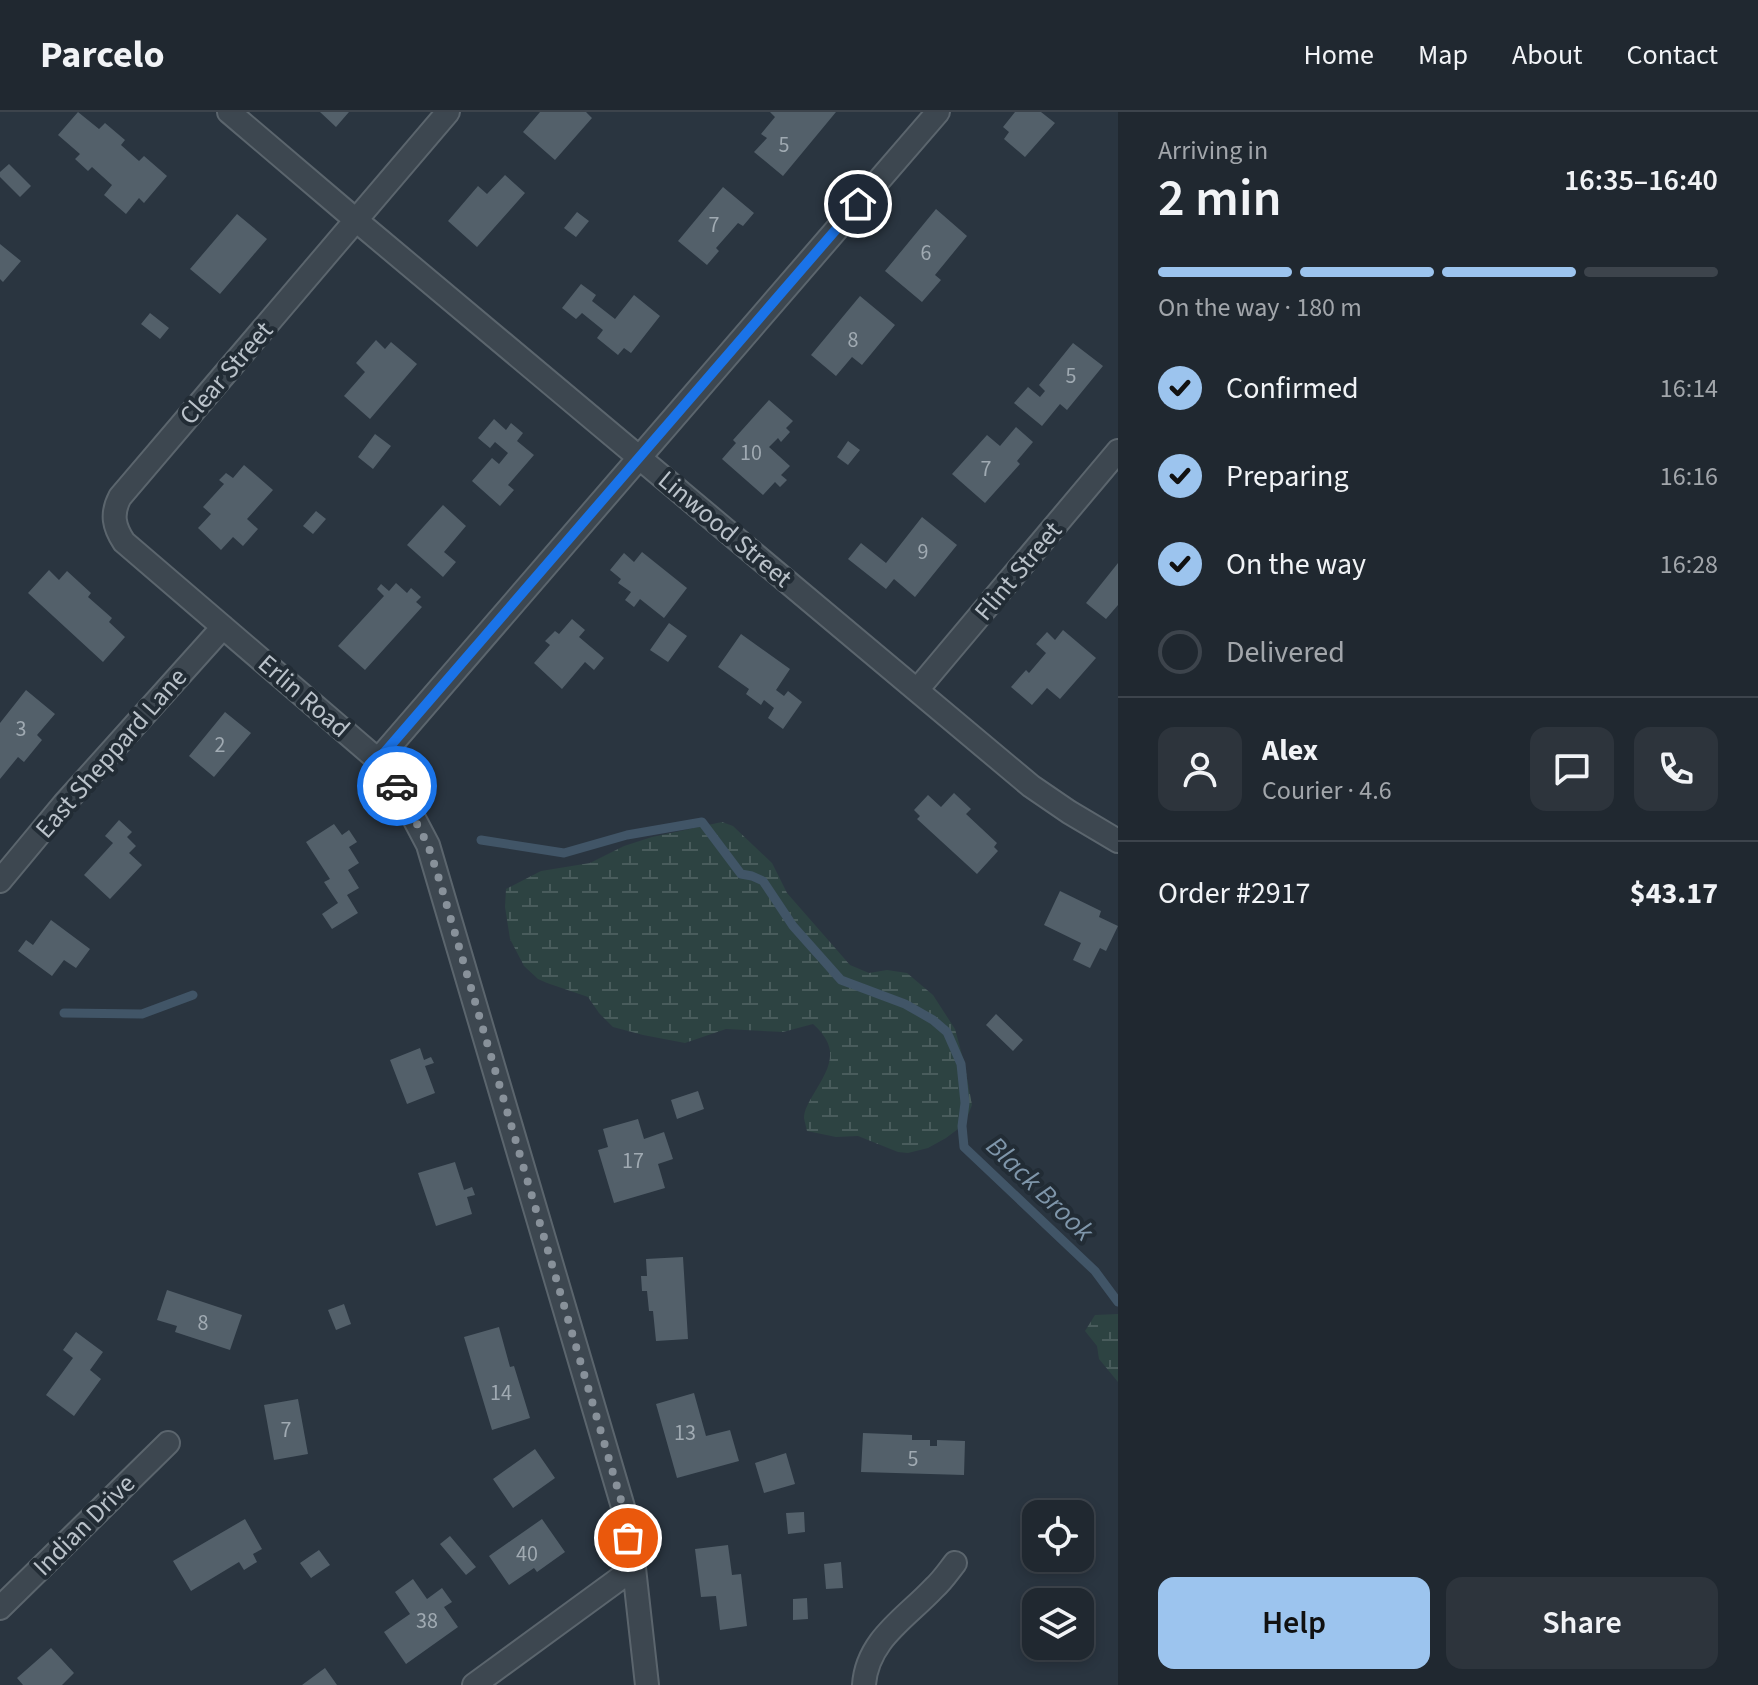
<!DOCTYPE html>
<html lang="en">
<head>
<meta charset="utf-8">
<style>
  :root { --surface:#202830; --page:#2d343c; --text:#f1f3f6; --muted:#a2a6ab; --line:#3d444c; --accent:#9cc4ee }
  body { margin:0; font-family:"Source Sans 3",sans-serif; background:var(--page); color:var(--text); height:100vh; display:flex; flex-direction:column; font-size:30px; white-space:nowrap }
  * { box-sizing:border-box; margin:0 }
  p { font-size:26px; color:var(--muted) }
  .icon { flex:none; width:44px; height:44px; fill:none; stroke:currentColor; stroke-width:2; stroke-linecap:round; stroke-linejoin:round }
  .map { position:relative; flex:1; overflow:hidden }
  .sheet { display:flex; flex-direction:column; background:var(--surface); width:640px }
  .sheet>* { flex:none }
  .fabs { position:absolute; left:1022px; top:1388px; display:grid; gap:16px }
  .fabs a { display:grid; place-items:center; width:72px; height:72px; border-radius:16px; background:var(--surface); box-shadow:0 4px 12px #0003,0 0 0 2px var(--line); font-size:40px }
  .pin { position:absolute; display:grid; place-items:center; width:68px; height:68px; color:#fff; margin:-34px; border:4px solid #fff; border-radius:50%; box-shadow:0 2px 8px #0007 }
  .courier { position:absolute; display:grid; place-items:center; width:80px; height:80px; margin:-40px; border:6px solid #1a73e8; border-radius:50%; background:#fff; color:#222; box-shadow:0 2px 10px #0007 }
  .headline em { font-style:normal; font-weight:600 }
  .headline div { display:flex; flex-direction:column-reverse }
  .headline { display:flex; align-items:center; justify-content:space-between; height:136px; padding:0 40px }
  h1 { font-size:52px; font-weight:600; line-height:60px }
  .bar { display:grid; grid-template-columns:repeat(4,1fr); gap:12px 8px; align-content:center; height:96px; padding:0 40px }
  .bar i { height:10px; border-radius:6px; background:var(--line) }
  .bar .on { background:var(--accent) }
  .bar p { grid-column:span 4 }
  .line { display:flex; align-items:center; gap:20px; padding:0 40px; border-top:2px solid var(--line) }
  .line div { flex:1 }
  .round { display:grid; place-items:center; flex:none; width:84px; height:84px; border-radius:16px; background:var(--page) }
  ol { padding:0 40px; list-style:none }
  li { display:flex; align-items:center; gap:24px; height:88px }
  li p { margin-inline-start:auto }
  li .icon { padding:8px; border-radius:50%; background:var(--accent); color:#111; stroke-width:4 }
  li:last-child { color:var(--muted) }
  li i { width:44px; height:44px; border:4px solid var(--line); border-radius:50% }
  .cta { display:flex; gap:16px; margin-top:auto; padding:16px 40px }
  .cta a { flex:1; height:92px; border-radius:16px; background:var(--accent); color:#111; font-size:32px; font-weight:600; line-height:92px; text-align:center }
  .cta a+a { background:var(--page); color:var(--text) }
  header { display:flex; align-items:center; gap:48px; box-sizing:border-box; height:112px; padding:0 40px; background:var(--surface); border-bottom:2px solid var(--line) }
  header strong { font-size:38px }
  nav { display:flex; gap:44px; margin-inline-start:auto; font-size:28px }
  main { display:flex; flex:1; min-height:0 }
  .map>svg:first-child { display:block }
  .wetland { fill:url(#wetland-marsh) }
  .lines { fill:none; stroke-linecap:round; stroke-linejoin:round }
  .stream { stroke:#415567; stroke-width:9 }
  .building { fill:#53606a }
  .street-casing { stroke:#5b656d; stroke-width:26 }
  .street { stroke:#3d4750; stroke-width:22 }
  .done { stroke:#88919a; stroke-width:8; stroke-dasharray:0 14.4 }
  .route { stroke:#1a73e8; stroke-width:10 }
  .labels { text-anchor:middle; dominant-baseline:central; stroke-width:8; stroke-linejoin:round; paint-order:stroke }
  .number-label { font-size:22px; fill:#a0aab2 }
  .street-label { font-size:26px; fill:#bac2ca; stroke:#222c35 }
  .water-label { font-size:28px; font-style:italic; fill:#7f96aa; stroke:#222c35 }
</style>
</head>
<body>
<header>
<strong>Parcelo</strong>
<nav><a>Home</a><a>Map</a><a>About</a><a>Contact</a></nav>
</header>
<main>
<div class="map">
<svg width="1118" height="1573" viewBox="0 0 1118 1573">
  <defs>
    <pattern id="wetland-marsh" width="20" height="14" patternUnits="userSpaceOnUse" patternTransform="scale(2)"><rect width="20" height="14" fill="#2d4342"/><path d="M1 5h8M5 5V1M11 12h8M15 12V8" fill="none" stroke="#495c5c"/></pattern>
  </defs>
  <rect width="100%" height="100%" fill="#2a3540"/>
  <!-- wetland -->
  <path class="wetland" d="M 722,710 L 733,714 L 772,751 L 787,781 L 850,853 L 869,861 L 887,858 L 907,861 L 933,883 L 955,917 L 964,950 L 972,993 L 968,1003 L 962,1014 L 946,1026 L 928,1036 L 908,1041 L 898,1040 L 858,1024 L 836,1025 L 807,1019 C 807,1018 804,1007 804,1006 C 804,998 809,990 813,983 C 830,955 841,937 813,912 L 783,920 L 726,917 L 685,931 L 643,923 L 613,915 L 599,901 L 588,885 L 547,871 L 538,867 L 524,854 L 510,827 L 505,795 L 506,777 L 541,759 L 590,751 L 624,734 L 652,725 Z
    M 1118,1202 L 1118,1270 L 1099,1247 L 1097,1234 L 1085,1219 L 1095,1203 Z"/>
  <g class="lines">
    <!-- stream -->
    <path class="stream" d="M 481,728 L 564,741 L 627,723 L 702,710 L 741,762 L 752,764 L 763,769 L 793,814 L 841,868 L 905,892 L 933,908 L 947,920 L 961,952 L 965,991 L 962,1014 L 964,1035 L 1095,1159 L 1118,1190
      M 64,901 L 142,902 L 193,883"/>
  </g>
  <!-- building -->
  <path class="building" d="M 78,0 L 99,17 L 105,11 L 125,28 L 121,33 L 139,49 L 144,44 L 167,64 L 144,91 L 139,86 L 126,102 L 104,83 L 112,73 L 92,55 L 88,59 L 75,47 L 80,42 L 58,23 Z
    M 320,0 L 349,0 L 336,15 Z
    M 540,0 L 586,0 L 592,6 L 555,48 L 523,20 Z
    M 770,0 L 836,0 L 783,64 L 754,40 L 767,26 L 761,22 L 775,5 Z
    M 1015,0 L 1041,0 L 1055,11 L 1025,45 L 1004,27 L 1009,20 L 1003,15 Z
    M 9,52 L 31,74 L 20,85 L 0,65 L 0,60 Z
    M 505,63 L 525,81 L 477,135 L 448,109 L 478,74 L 487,82 Z
    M 723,75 L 754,101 L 743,114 L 738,111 L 716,136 L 719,139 L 707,153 L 678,129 Z
    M 936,97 L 967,124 L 935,163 L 941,168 L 922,190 L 885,159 Z
    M 577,100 L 589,109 L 576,125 L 564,116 Z
    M 237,102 L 267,127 L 220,182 L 190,157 Z
    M 0,132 L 21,149 L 3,170 L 0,167 Z
    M 581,172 L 596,183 L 592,189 L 615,207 L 634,183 L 660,204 L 631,241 L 624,236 L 618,243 L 597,226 L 603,218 L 582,201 L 576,207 L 562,196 Z
    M 860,184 L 895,213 L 862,253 L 852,245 L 836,264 L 811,243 Z
    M 150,201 L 169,216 L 160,227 L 141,212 Z
    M 376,228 L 385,237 L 391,230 L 417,252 L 370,307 L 344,284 L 365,260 L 356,251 Z
    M 1073,231 L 1103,254 L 1067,298 L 1060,292 L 1042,314 L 1014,291 L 1028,275 L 1040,285 L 1045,279 L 1039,273 Z
    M 769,288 L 793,309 L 786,316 L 790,320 L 781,330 L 778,326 L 769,335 L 790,354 L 781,363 L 787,368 L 780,375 L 775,370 L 763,383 L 722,347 L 736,331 L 733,328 Z
    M 494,307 L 506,318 L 511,311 L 523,321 L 517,329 L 534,343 L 508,373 L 514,378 L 500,394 L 472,369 L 492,346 L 499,352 L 508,341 L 495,330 L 490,336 L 478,326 Z
    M 1016,315 L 1033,330 L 1017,349 L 1020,352 L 985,391 L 952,362 L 987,323 L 1000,334 Z
    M 375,322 L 391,334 L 373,357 L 358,345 Z
    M 848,329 L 860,338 L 848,353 L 837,345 Z
    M 244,353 L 273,378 L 247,407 L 258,417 L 243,434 L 233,425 L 221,438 L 198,416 L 211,402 L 203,395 L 224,372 L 219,368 L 226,361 L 233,366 Z
    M 443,393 L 466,414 L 444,440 L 456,450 L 443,465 L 407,433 Z
    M 316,399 L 326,407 L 313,422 L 303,414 Z
    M 922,405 L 957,433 L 915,485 L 894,467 L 886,477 L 848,447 L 861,431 L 886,451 Z
    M 642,440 L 687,476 L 664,506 L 640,487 L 634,495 L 625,488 L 631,480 L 618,471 L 621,467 L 610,458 L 624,441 L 634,450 Z
    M 1118,451 L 1118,493 L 1106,507 L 1086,491 Z
    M 49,458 L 59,468 L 67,459 L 91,481 L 88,485 L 112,506 L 109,510 L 125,525 L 103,550 L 28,481 Z
    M 396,471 L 407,481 L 411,476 L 421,485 L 416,490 L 422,495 L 365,558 L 338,534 L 384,484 L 377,477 L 381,472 L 389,479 Z
    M 572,507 L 585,518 L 579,525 L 604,546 L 594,558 L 585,550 L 562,577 L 534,551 L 550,533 L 545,529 L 555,519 L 559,522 Z
    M 669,511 L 687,524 L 668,550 L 650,538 Z
    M 1063,518 L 1096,546 L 1060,587 L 1047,576 L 1032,593 L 1011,575 L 1026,558 L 1029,561 L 1046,541 L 1036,532 L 1047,520 L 1055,528 Z
    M 741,522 L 790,557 L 776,578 L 784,584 L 788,579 L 802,590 L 783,617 L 768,606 L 774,596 L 764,588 L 761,593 L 746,582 L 749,577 L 718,555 Z
    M 26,578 L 55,602 L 37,623 L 42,628 L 24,650 L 18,645 L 0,667 L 0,611 Z
    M 225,600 L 251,621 L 214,665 L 189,644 Z
    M 954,681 L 971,697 L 966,702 L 997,731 L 994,735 L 998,739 L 977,762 L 917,707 L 920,704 L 914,698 L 928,683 L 941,695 Z
    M 119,708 L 132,720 L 127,725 L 136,734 L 129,741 L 142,753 L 110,787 L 84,763 L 113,731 L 105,724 Z
    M 334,712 L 342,723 L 349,718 L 357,730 L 349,735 L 359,751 L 348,758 L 359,776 L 347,783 L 358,801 L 332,817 L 322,802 L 338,791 L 324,770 L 330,767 L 306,730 Z
    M 1060,779 L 1101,799 L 1099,805 L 1118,814 L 1106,839 L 1100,836 L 1090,856 L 1073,848 L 1081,831 L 1044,813 Z
    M 51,808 L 90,837 L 76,856 L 64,848 L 52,864 L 18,839 L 26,828 L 33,833 Z
    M 996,902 L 1023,928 L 1013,939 L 986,913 Z
    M 420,936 L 424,948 L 431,945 L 434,951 L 425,954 L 435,981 L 407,992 L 390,948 Z
    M 698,979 L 704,997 L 677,1007 L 671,988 Z
    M 638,1007 L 644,1027 L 664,1020 L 673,1047 L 658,1052 L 665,1076 L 614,1091 L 598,1038 L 608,1035 L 603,1017 Z
    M 455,1050 L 464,1078 L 472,1075 L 475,1083 L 467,1085 L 472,1102 L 436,1114 L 418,1061 Z
    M 683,1145 L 688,1227 L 656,1229 L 653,1199 L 649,1199 L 647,1179 L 642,1179 L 641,1164 L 647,1164 L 646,1147 Z
    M 167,1178 L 242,1203 L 230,1238 L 175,1220 L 177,1214 L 157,1208 Z
    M 344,1192 L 351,1212 L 336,1218 L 328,1198 Z
    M 499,1215 L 510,1255 L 514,1254 L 530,1306 L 492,1318 L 464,1225 Z
    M 76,1220 L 103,1240 L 90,1258 L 101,1267 L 74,1304 L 46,1283 L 73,1246 L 63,1238 Z
    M 694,1281 L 706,1324 L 730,1318 L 739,1349 L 677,1366 L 656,1292 Z
    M 298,1287 L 308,1342 L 274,1348 L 264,1293 Z
    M 863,1321 L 912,1323 L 912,1328 L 930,1328 L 930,1334 L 937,1334 L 937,1328 L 965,1329 L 964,1363 L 861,1360 Z
    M 535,1337 L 555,1366 L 513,1396 L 493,1367 Z
    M 786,1341 L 795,1372 L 764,1381 L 755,1351 Z
    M 804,1400 L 805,1420 L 788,1422 L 786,1401 Z
    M 245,1407 L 262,1437 L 253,1442 L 257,1450 L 244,1458 L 239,1450 L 191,1479 L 173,1449 Z
    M 542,1407 L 565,1440 L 537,1460 L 534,1456 L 509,1473 L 489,1444 Z
    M 450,1424 L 476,1455 L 466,1463 L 440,1432 Z
    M 728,1433 L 732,1463 L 741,1462 L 747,1514 L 720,1518 L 716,1484 L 701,1485 L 695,1437 Z
    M 319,1438 L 330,1453 L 311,1466 L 300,1451 Z
    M 841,1450 L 843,1476 L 826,1477 L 824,1452 Z
    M 413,1467 L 427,1487 L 442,1476 L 452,1490 L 444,1495 L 458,1515 L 406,1552 L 384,1520 L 410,1502 L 395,1480 Z
    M 807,1486 L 808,1507 L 793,1508 L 793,1487 Z
    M 51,1536 L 74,1561 L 62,1573 L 23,1573 L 17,1566 Z
    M 325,1556 L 337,1573 L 302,1573 Z"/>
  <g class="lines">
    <defs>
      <path id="street" d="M 229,0 L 357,109 L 1031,674 L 1069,700 L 1118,729
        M 448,0 L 120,385 C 111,402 114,415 124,430 L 378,648 L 397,674 L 428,733 L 623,1395 L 634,1456 L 647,1573
        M 917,578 L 1118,339
        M 378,648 L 938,0
        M 0,769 L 64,692 L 223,515
        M 0,1496 L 168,1331
        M 474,1573 L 634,1456
        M 864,1573 C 867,1528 906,1506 934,1476 C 942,1469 948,1460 955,1451"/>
    </defs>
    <!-- street casing -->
    <use href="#street" class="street-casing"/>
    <!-- street -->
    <use href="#street" class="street"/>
  </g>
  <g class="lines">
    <!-- done -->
    <path class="done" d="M 397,674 L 428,733 L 440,770 L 623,1395 L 628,1426"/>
    <!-- route -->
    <path class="route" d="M 397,674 L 378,648 L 858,92"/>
  </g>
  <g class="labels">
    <!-- number labels -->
    <g class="number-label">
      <text x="784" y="33">5</text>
      <text x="714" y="113">7</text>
      <text x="926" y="141">6</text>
      <text x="853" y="228">8</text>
      <text x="1071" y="264">5</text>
      <text x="751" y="341">10</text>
      <text x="986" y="357">7</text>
      <text x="923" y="440">9</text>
      <text x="21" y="617">3</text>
      <text x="220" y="633">2</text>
      <text x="633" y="1049">17</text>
      <text x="203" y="1211">8</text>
      <text x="501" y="1281">14</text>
      <text x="286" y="1318">7</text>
      <text x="685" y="1321">13</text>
      <text x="913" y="1347">5</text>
      <text x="527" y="1442">40</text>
      <text x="427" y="1509">38</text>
    </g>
    <!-- street labels -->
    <g class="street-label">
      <text transform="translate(226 261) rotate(-49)">Clear Street</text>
      <text transform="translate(725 417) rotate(40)">Linwood Street</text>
      <text transform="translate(1018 459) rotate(-50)">Flint Street</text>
      <text transform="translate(304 584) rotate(41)">Erlin Road</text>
      <text transform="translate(111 641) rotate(-49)">East Sheppard Lane</text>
      <text transform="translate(84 1413) rotate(-45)">Indian Drive</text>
    </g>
    <!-- water labels -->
    <g class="water-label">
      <text transform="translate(1040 1077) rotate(44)">Black Brook</text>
    </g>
  </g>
</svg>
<div class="fabs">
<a><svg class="icon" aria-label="locate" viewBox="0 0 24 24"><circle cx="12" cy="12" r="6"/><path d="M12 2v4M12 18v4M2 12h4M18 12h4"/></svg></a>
<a><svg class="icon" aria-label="layers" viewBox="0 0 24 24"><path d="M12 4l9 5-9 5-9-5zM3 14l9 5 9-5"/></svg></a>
</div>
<div class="pin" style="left:628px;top:1426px;background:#ea580c"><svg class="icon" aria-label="bag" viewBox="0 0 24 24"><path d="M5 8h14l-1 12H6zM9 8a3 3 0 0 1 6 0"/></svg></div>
<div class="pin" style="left:858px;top:92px;background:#1f2937"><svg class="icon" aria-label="home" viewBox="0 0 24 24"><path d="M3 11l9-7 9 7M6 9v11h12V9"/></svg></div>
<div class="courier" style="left:397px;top:674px"><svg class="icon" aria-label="car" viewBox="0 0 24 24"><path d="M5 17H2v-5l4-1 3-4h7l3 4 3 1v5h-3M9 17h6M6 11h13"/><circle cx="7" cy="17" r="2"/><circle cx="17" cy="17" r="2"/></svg></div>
</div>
<section class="sheet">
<div class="headline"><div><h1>2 min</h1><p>Arriving in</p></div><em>16:35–16:40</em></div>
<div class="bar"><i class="on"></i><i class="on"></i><i class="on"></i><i></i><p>On the way · 180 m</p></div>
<ol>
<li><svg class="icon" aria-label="check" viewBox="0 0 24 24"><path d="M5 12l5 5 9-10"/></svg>Confirmed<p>16:14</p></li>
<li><svg class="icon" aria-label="check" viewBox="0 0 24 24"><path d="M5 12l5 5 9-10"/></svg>Preparing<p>16:16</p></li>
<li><svg class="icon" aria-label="check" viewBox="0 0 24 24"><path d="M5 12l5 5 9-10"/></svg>On the way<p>16:28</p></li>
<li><i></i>Delivered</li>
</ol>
<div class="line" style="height:144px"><a class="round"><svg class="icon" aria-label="person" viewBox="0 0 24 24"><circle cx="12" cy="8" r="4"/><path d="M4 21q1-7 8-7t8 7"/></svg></a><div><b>Alex</b><p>Courier · 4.6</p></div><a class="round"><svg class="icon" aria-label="chat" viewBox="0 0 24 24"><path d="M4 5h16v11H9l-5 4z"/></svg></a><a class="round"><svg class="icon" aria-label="phone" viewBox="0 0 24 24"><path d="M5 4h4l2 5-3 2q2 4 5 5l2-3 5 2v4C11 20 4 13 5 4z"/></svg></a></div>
<div class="line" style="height:104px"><div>Order #2917</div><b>$43.17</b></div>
<div class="cta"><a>Help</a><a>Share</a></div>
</section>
</main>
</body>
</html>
